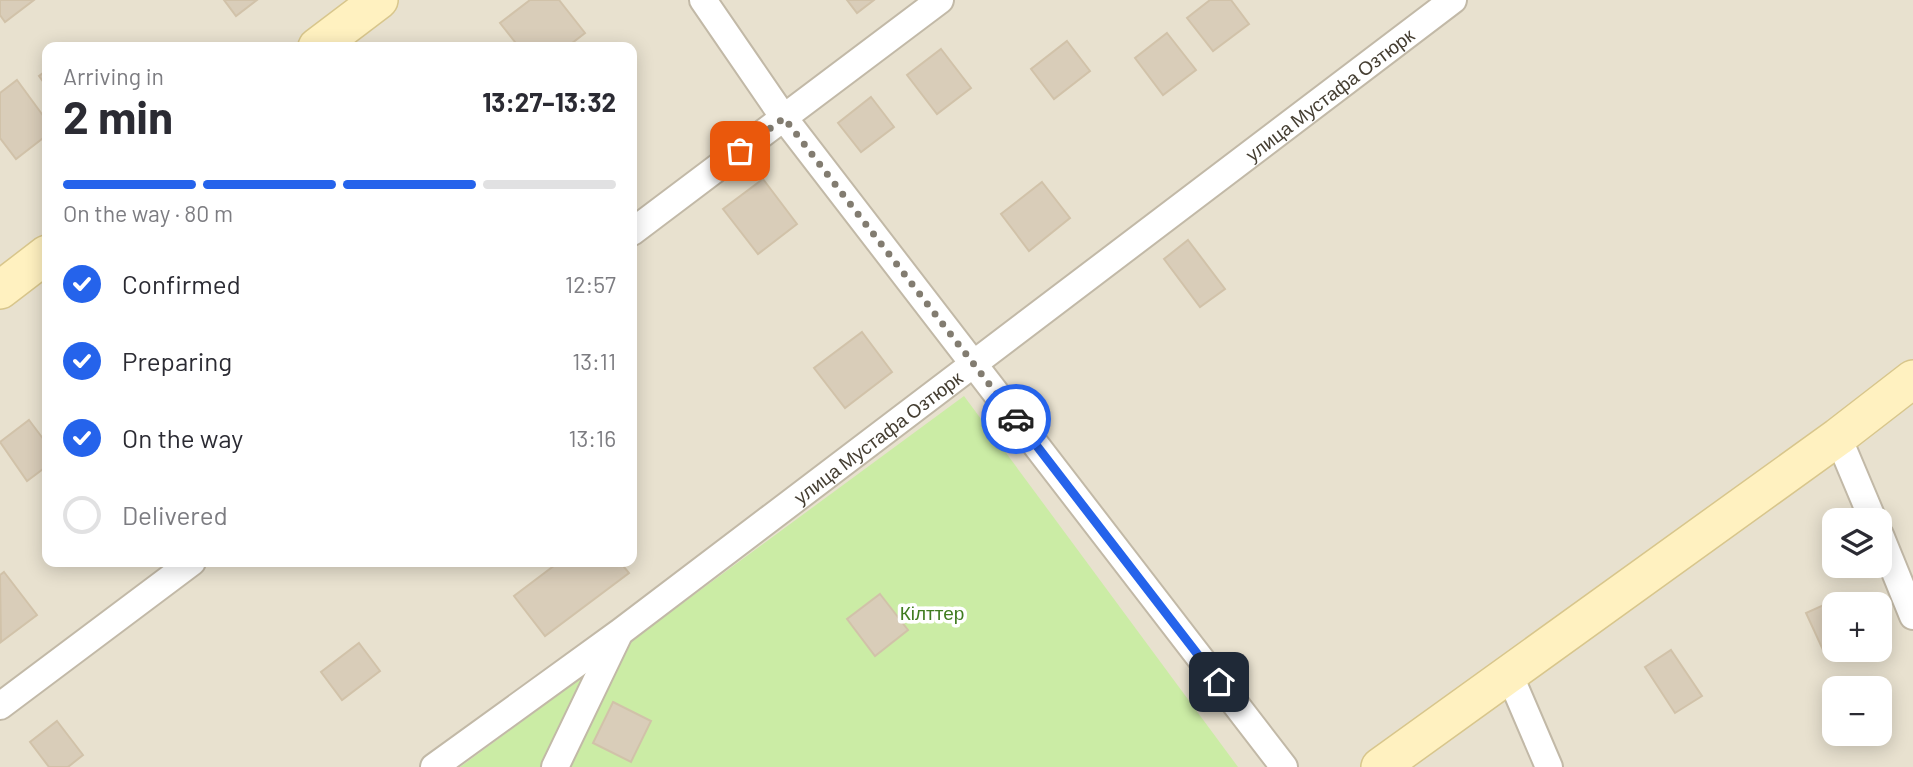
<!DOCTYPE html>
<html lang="en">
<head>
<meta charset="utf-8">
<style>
  :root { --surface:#fff; --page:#f7f7f7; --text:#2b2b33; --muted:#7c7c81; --line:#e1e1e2; --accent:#2563eb }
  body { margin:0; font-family:Barlow,sans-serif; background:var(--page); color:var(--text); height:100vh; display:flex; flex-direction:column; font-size:26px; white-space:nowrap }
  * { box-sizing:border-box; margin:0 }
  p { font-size:23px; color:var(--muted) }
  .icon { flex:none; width:38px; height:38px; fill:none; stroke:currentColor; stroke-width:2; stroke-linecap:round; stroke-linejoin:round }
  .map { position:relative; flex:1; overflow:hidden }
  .side { position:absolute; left:42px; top:42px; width:595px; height:525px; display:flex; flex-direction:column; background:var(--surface); border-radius:14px; box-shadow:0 4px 18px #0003 }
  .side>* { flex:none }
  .fabs { position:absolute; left:1822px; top:508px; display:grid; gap:14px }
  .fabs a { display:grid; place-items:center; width:70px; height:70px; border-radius:14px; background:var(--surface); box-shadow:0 4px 18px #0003; font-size:35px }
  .pin { position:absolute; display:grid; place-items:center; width:60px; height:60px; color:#fff; margin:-30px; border-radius:14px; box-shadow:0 4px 10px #0006 }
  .courier { position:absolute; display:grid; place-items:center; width:70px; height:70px; margin:-35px; border:5px solid #2563eb; border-radius:50%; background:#fff; color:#222; box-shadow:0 2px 9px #0007 }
  .head em { font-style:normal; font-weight:700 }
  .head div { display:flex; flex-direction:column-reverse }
  .head { display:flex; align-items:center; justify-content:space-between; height:119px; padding:0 21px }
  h1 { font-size:46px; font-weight:700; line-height:52px }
  .bar { display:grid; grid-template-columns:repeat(4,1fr); gap:10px 7px; align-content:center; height:84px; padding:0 21px }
  .bar i { height:9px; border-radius:5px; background:var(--line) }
  .bar .on { background:var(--accent) }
  .bar p { grid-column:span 4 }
  ol { padding:0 21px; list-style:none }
  li { display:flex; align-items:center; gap:21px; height:77px }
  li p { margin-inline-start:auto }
  li .icon { padding:7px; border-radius:50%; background:var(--accent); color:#fff; stroke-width:4 }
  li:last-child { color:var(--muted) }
  li i { width:38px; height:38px; border:4px solid var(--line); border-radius:50% }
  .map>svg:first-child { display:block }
  .residential { fill:#e8e1cf; fill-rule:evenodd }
  .green { fill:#cbeca5 }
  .building { fill:#d9cdb9; stroke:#d1c2a9; stroke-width:2 }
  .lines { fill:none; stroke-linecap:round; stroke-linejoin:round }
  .street-casing { stroke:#c2b9a7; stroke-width:30 }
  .secondary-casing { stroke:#d8c68c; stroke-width:40 }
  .street { stroke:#fff; stroke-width:26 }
  .secondary { stroke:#fff1c0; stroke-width:37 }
  .done { stroke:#827c70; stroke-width:7; stroke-dasharray:0 12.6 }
  .route { stroke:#2563eb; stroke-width:9 }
  .labels { text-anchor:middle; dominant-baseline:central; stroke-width:7; stroke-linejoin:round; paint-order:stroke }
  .street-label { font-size:19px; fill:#453e32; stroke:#fff }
  .park-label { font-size:19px; fill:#407c20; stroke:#fff }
</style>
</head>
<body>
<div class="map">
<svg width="1913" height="767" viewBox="0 0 1913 767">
  <rect width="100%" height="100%" fill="#f3eee2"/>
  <!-- residential -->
  <path class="residential" d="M 0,0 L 1913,0 L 1913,767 L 0,767 ZM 47,47 L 632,47 L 632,562 L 47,562 ZM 1834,520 L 1880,520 L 1880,565 L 1834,565 ZM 1834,604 L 1880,604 L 1880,649 L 1834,649 ZM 1834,688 L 1880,688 L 1880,733 L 1834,733 Z"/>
  <!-- green -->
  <path class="green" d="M 964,396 L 1238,767 L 460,767 Z"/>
  <!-- building -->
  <path class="building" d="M 0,0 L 34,0 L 5,22 L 0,15 Z
    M 224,0 L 257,0 L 236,16 Z
    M 530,0 L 559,0 L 585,33 L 567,47 L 519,47 L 500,23 Z
    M 847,0 L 874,0 L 857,13 Z
    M 1210,0 L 1231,0 L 1249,24 L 1213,51 L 1187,18 Z
    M 1167,33 L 1196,70 L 1163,95 L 1135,58 Z
    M 1067,41 L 1090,71 L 1054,99 L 1031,69 Z
    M 941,49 L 971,88 L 937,114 L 907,75 Z
    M 47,70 L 47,87 L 39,76 Z
    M 17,80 L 47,121 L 47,135 L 16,159 L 0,138 L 0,93 Z
    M 871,97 L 894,127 L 861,152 L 838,123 Z
    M 763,179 L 797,224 L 758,254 L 723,209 Z
    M 1042,182 L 1070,218 L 1029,251 L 1001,214 Z
    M 1188,240 L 1225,289 L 1200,307 L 1164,259 Z
    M 862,332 L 892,372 L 845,408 L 814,368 Z
    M 29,420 L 47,444 L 47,466 L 27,481 L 0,442 Z
    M 559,562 L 620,562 L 629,573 L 545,636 L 514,596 Z
    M 4,572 L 37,615 L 1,642 L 0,575 Z
    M 880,594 L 908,630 L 875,656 L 847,619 Z
    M 1848,594 L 1852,604 L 1834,604 L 1834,645 L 1823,650 L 1806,613 Z
    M 359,643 L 380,671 L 342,700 L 321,672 Z
    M 1671,650 L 1702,696 L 1675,713 L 1645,667 Z
    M 613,702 L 651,721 L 631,762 L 593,743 Z
    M 57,721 L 83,755 L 68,767 L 49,767 L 30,742 Z"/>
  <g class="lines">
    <defs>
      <g id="street">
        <path d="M 703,0 L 784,118 L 1284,767"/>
        <path d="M 632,232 L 940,0"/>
        <path d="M 1838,437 L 1873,520"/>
        <path d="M 1880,535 L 1913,616"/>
        <path d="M 1510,676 L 1549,767"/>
        <path d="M 0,706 L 192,562"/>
        <path id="s1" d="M 434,767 L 619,633 L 1453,0"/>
        <path d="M 555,767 L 618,636"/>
      </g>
      <path id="secondary" d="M 317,47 L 379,0
        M 0,290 L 47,254
        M 1380,767 L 1838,437 L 1913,379"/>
    </defs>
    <!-- street casing -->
    <use href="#street" class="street-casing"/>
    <!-- secondary casing -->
    <use href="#secondary" class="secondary-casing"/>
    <!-- street -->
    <use href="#street" class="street"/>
    <!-- secondary -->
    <use href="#secondary" class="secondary"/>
  </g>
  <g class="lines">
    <!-- done -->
    <path class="done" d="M 740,151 L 784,118 L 1016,419"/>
    <!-- route -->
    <path class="route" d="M 1016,419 L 1219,682"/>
  </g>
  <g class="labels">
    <!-- street labels -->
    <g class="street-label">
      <text stroke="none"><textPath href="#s1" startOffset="1120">улица Мустафа Озтюрк</textPath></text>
      <text stroke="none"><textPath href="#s1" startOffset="553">улица Мустафа Озтюрк</textPath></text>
    </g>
    <!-- park labels -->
    <g class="park-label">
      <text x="932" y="612">Кілттер</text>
    </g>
  </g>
</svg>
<div class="fabs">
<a><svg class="icon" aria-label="layers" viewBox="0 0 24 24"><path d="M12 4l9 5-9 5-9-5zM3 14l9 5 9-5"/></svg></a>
<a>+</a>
<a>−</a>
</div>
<div class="pin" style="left:740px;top:151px;background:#ea580c"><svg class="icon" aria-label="bag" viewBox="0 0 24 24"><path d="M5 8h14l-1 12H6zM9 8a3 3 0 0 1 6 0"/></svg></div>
<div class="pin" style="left:1219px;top:682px;background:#1f2937"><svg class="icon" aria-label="home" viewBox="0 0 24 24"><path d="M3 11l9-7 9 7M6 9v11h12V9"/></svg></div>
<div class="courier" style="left:1016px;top:419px"><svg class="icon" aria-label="car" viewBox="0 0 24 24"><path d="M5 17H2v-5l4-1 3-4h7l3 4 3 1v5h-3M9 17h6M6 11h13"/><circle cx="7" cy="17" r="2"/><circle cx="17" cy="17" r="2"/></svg></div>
<section class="side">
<div class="head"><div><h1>2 min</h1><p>Arriving in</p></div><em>13:27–13:32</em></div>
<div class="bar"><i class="on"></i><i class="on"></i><i class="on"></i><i></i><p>On the way · 80 m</p></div>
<ol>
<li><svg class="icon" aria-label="check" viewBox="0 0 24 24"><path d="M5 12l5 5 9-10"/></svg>Confirmed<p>12:57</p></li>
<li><svg class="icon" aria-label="check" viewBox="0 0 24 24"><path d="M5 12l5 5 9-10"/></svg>Preparing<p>13:11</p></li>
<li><svg class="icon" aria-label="check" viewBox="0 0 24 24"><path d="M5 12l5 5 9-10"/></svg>On the way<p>13:16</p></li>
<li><i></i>Delivered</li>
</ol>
</section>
</div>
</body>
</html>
